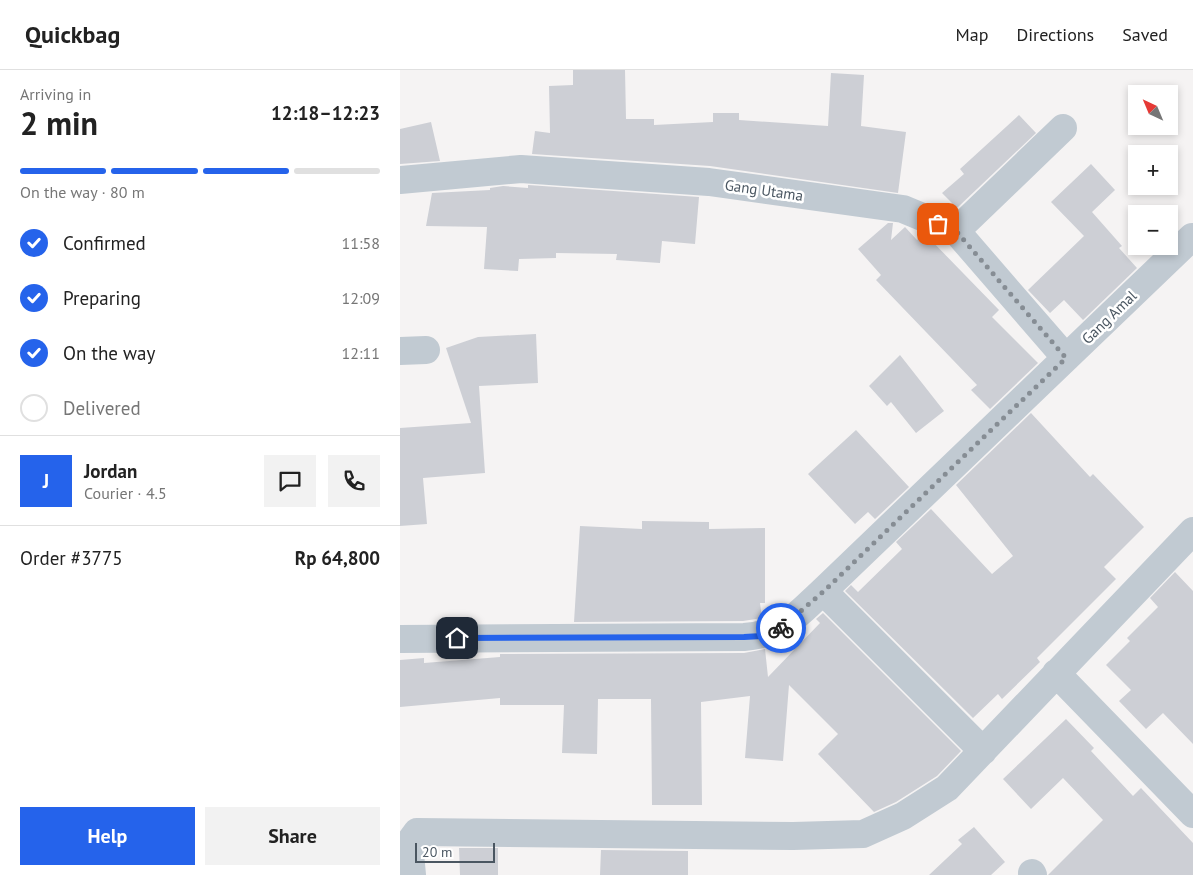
<!DOCTYPE html>
<html lang="en">
<head>
<meta charset="utf-8">
<style>
  :root { --surface:#fff; --page:#f2f2f2; --text:#222; --muted:#767676; --line:#e0e0e0; --accent:#2563eb }
  body { margin:0; font-family:"PT Sans",sans-serif; background:var(--page); color:var(--text); height:100vh; display:flex; flex-direction:column; font-size:19px; white-space:nowrap }
  * { box-sizing:border-box; margin:0 }
  p { font-size:16px; color:var(--muted) }
  .icon { flex:none; width:28px; height:28px; fill:none; stroke:currentColor; stroke-width:2; stroke-linecap:round; stroke-linejoin:round }
  .map { position:relative; flex:1; overflow:hidden }
  .sheet { display:flex; flex-direction:column; background:var(--surface); width:400px }
  .sheet>* { flex:none }
  .needle { width:32px; rotate:316deg }
  .fabs { position:absolute; left:728px; top:15px; display:grid; gap:10px }
  .fabs a { display:grid; place-items:center; width:50px; height:50px; border-radius:0px; background:var(--surface); box-shadow:0 2px 8px #0003; font-size:25px }
  .scale { position:absolute; left:15px; bottom:12px; width:80px; box-sizing:border-box; padding-left:5px; border:2px solid #4a5661; border-top:0; font-size:14px; line-height:18px; white-space:nowrap; color:#4a5661; -webkit-text-stroke:4px #fff; paint-order:stroke }
  .pin { position:absolute; display:grid; place-items:center; width:42px; height:42px; color:#fff; margin:-21px; border-radius:10px; box-shadow:0 2px 8px #0006 }
  .courier { position:absolute; display:grid; place-items:center; width:50px; height:50px; margin:-25px; border:4px solid #2563eb; border-radius:50%; background:#fff; color:#222; box-shadow:0 1px 6px #0007 }
  .summary em { font-style:normal; font-weight:800 }
  .summary div { display:flex; flex-direction:column-reverse }
  .summary { display:flex; align-items:center; justify-content:space-between; height:85px; padding:0 20px }
  h1 { font-size:32px; font-weight:800; line-height:38px }
  .bar { display:grid; grid-template-columns:repeat(4,1fr); gap:8px 5px; align-content:center; height:60px; padding:0 20px }
  .bar i { height:6px; border-radius:4px; background:var(--line) }
  .bar .active { background:var(--accent) }
  .bar p { grid-column:span 4 }
  .line { display:flex; align-items:center; gap:12px; padding:0 20px; border-top:1px solid var(--line) }
  .line div { flex:1 }
  .round { display:grid; place-items:center; flex:none; width:52px; height:52px; border-radius:0px; background:var(--page) }
  ol { padding:0 20px; list-style:none }
  li { display:flex; align-items:center; gap:15px; height:55px }
  li p { margin-inline-start:auto }
  li .icon { padding:5px; border-radius:50%; background:var(--accent); color:#fff; stroke-width:4 }
  li:last-child { color:var(--muted) }
  li i { width:28px; height:28px; border:2px solid var(--line); border-radius:50% }
  .cta { display:flex; gap:10px; margin-top:auto; padding:10px 20px }
  .cta a { flex:1; height:58px; border-radius:0px; background:var(--accent); color:#fff; font-size:20px; font-weight:800; line-height:58px; text-align:center }
  .cta a+a { background:var(--page); color:var(--text) }
  header { display:flex; align-items:center; gap:30px; box-sizing:border-box; height:70px; padding:0 25px; background:var(--surface); border-bottom:1px solid var(--line) }
  header strong { font-size:24px }
  nav { display:flex; gap:28px; margin-inline-start:auto; font-size:18px }
  main { display:flex; flex:1; min-height:0 }
  .map>svg:first-child { display:block }
  .building { fill:#cdcfd5 }
  .lines { fill:none; stroke-linecap:round; stroke-linejoin:round }
  .minor { stroke:#c1cad2; stroke-width:28 }
  .done { stroke:#868d94; stroke-width:5; stroke-dasharray:0 9 }
  .route { stroke:#2563eb; stroke-width:6 }
  .labels { text-anchor:middle; dominant-baseline:central; stroke-width:5; stroke-linejoin:round; paint-order:stroke }
  .street-label { font-size:15px; fill:#4a5661; stroke:#fff }
</style>
</head>
<body>
<header>
<strong>Quickbag</strong>
<nav><a>Map</a><a>Directions</a><a>Saved</a></nav>
</header>
<main>
<section class="sheet">
<div class="summary"><div><h1>2 min</h1><p>Arriving in</p></div><em>12:18–12:23</em></div>
<div class="bar"><i class="active"></i><i class="active"></i><i class="active"></i><i></i><p>On the way · 80 m</p></div>
<ol>
<li><svg class="icon" aria-label="check" viewBox="0 0 24 24"><path d="M5 12l5 5 9-10"/></svg>Confirmed<p>11:58</p></li>
<li><svg class="icon" aria-label="check" viewBox="0 0 24 24"><path d="M5 12l5 5 9-10"/></svg>Preparing<p>12:09</p></li>
<li><svg class="icon" aria-label="check" viewBox="0 0 24 24"><path d="M5 12l5 5 9-10"/></svg>On the way<p>12:11</p></li>
<li><i></i>Delivered</li>
</ol>
<div class="line" style="height:90px"><b class="round" style="background:var(--accent);color:#fff">J</b><div><b>Jordan</b><p>Courier · 4.5</p></div><a class="round"><svg class="icon" aria-label="chat" viewBox="0 0 24 24"><path d="M4 5h16v11H9l-5 4z"/></svg></a><a class="round"><svg class="icon" aria-label="phone" viewBox="0 0 24 24"><path d="M5 4h4l2 5-3 2q2 4 5 5l2-3 5 2v4C11 20 4 13 5 4z"/></svg></a></div>
<div class="line" style="height:65px"><div>Order #3775</div><b>Rp 64,800</b></div>
<div class="cta"><a>Help</a><a>Share</a></div>
</section>
<div class="map">
<svg width="793" height="805" viewBox="0 0 793 805">
  <rect width="100%" height="100%" fill="#f5f3f3"/>
  <!-- building -->
  <path class="building" d="M 173,0 L 225,0 L 226,49 L 254,49 L 254,55 L 313,52 L 313,43 L 339,43 L 339,50 L 428,56 L 431,3 L 464,5 L 461,56 L 506,62 L 498,123 L 310,96 L 132,84 L 135,61 L 150,63 L 149,16 L 173,15 Z
    M 619,45 L 636,63 L 557,138 L 542,123 L 564,104 L 560,99 Z
    M 31,52 L 40,91 L 0,94 L 0,59 Z
    M 691,94 L 715,120 L 692,142 L 722,176 L 719,178 L 737,198 L 683,250 L 664,230 L 650,243 L 628,220 L 684,166 L 651,132 Z
    M 128,115 L 299,127 L 295,174 L 262,171 L 260,193 L 216,190 L 217,184 L 156,183 L 156,188 L 119,189 L 118,201 L 84,199 L 87,157 L 26,156 L 32,123 L 90,120 L 90,118 L 103,116 L 128,118 Z
    M 488,153 L 493,153 L 491,170 L 505,157 L 517,170 L 523,164 L 527,166 L 599,240 L 592,247 L 638,293 L 590,339 L 571,320 L 577,315 L 476,210 L 481,205 L 458,179 Z
    M 136,264 L 138,313 L 79,316 L 85,403 L 23,408 L 27,454 L 0,456 L 0,358 L 71,353 L 46,278 L 78,267 Z
    M 500,285 L 544,341 L 516,363 L 491,332 L 487,336 L 469,316 Z
    M 631,343 L 690,407 L 693,404 L 744,457 L 704,497 L 716,509 L 637,588 L 640,592 L 602,629 L 598,624 L 573,648 L 445,521 L 451,515 L 458,522 L 502,479 L 496,472 L 531,439 L 592,504 L 613,486 L 556,415 Z
    M 456,360 L 509,417 L 475,449 L 468,442 L 455,454 L 408,404 Z
    M 242,451 L 309,452 L 309,459 L 365,458 L 365,533 L 360,533 L 362,548 L 343,551 L 174,552 L 180,456 L 242,459 Z
    M 775,502 L 793,521 L 793,674 L 763,643 L 746,659 L 719,631 L 731,620 L 706,595 L 730,571 L 727,568 L 758,537 L 750,528 Z
    M 423,543 L 561,681 L 537,706 L 496,732 L 474,742 L 418,684 L 438,664 L 389,615 L 383,691 L 345,688 L 350,626 L 301,632 L 302,735 L 252,735 L 251,629 L 198,629 L 197,684 L 162,683 L 164,635 L 100,635 L 100,628 L 0,637 L 0,590 L 24,588 L 24,593 L 100,587 L 100,584 L 344,583 L 365,579 L 368,607 L 420,553 L 416,549 Z
    M 666,649 L 694,678 L 691,681 L 733,726 L 741,718 L 793,773 L 793,805 L 648,805 L 703,750 L 663,708 L 631,739 L 603,709 Z
    M 574,757 L 605,792 L 591,805 L 529,805 L 562,774 L 558,770 Z
    M 59,778 L 98,778 L 98,805 L 60,805 Z
    M 201,780 L 288,781 L 288,805 L 200,805 Z"/>
  <g class="lines">
    <!-- minor -->
    <path class="minor" d="M 0,110 L 121,99 L 309,112 L 503,139 L 556,161 L 666,288
      M 556,161 L 663,58
      M 0,281 L 26,280
      M 423,521 L 583,681
      M 0,569 L 344,567 C 383,564 396,546 423,521 L 792,167
      M 656,603 L 793,744
      M 632,803 L 633,805
      M 12,805 L 9,773 L 17,762 L 393,766 L 463,764 L 503,746 L 547,718 L 793,461"/>
  </g>
  <g class="lines">
    <!-- done -->
    <path class="done" d="M 381,558 L 424,521 L 666,288 L 556,161 L 538,154"/>
    <!-- route -->
    <path class="route" d="M 57,568 L 344,567 L 362,566 L 381,558"/>
  </g>
  <g class="labels">
    <!-- street labels -->
    <g class="street-label">
      <text transform="translate(364 120) rotate(8)">Gang Utama</text>
      <text transform="translate(709 247) rotate(-44)">Gang Amal</text>
    </g>
  </g>
</svg>
<div class="fabs">
<a><svg class="needle" viewBox="-14 -14 28 28"><path d="M0-13l5 13h-10z" fill="#e53935"/><path d="M0 13l5-13h-10z" fill="#767676"/></svg></a>
<a>+</a>
<a>−</a>
</div>
<div class="scale">20 m</div>
<div class="pin" style="left:538px;top:154px;background:#ea580c"><svg class="icon" aria-label="bag" viewBox="0 0 24 24"><path d="M5 8h14l-1 12H6zM9 8a3 3 0 0 1 6 0"/></svg></div>
<div class="pin" style="left:57px;top:568px;background:#1f2937"><svg class="icon" aria-label="home" viewBox="0 0 24 24"><path d="M3 11l9-7 9 7M6 9v11h12V9"/></svg></div>
<div class="courier" style="left:381px;top:558px"><svg class="icon" aria-label="bike" viewBox="0 0 24 24"><circle cx="6" cy="16" r="4"/><circle cx="18" cy="16" r="4"/><path d="M6 16l4-8h5l3 8M10 8l3 8H6M13 5h3"/></svg></div>
</div>
</main>
</body>
</html>
